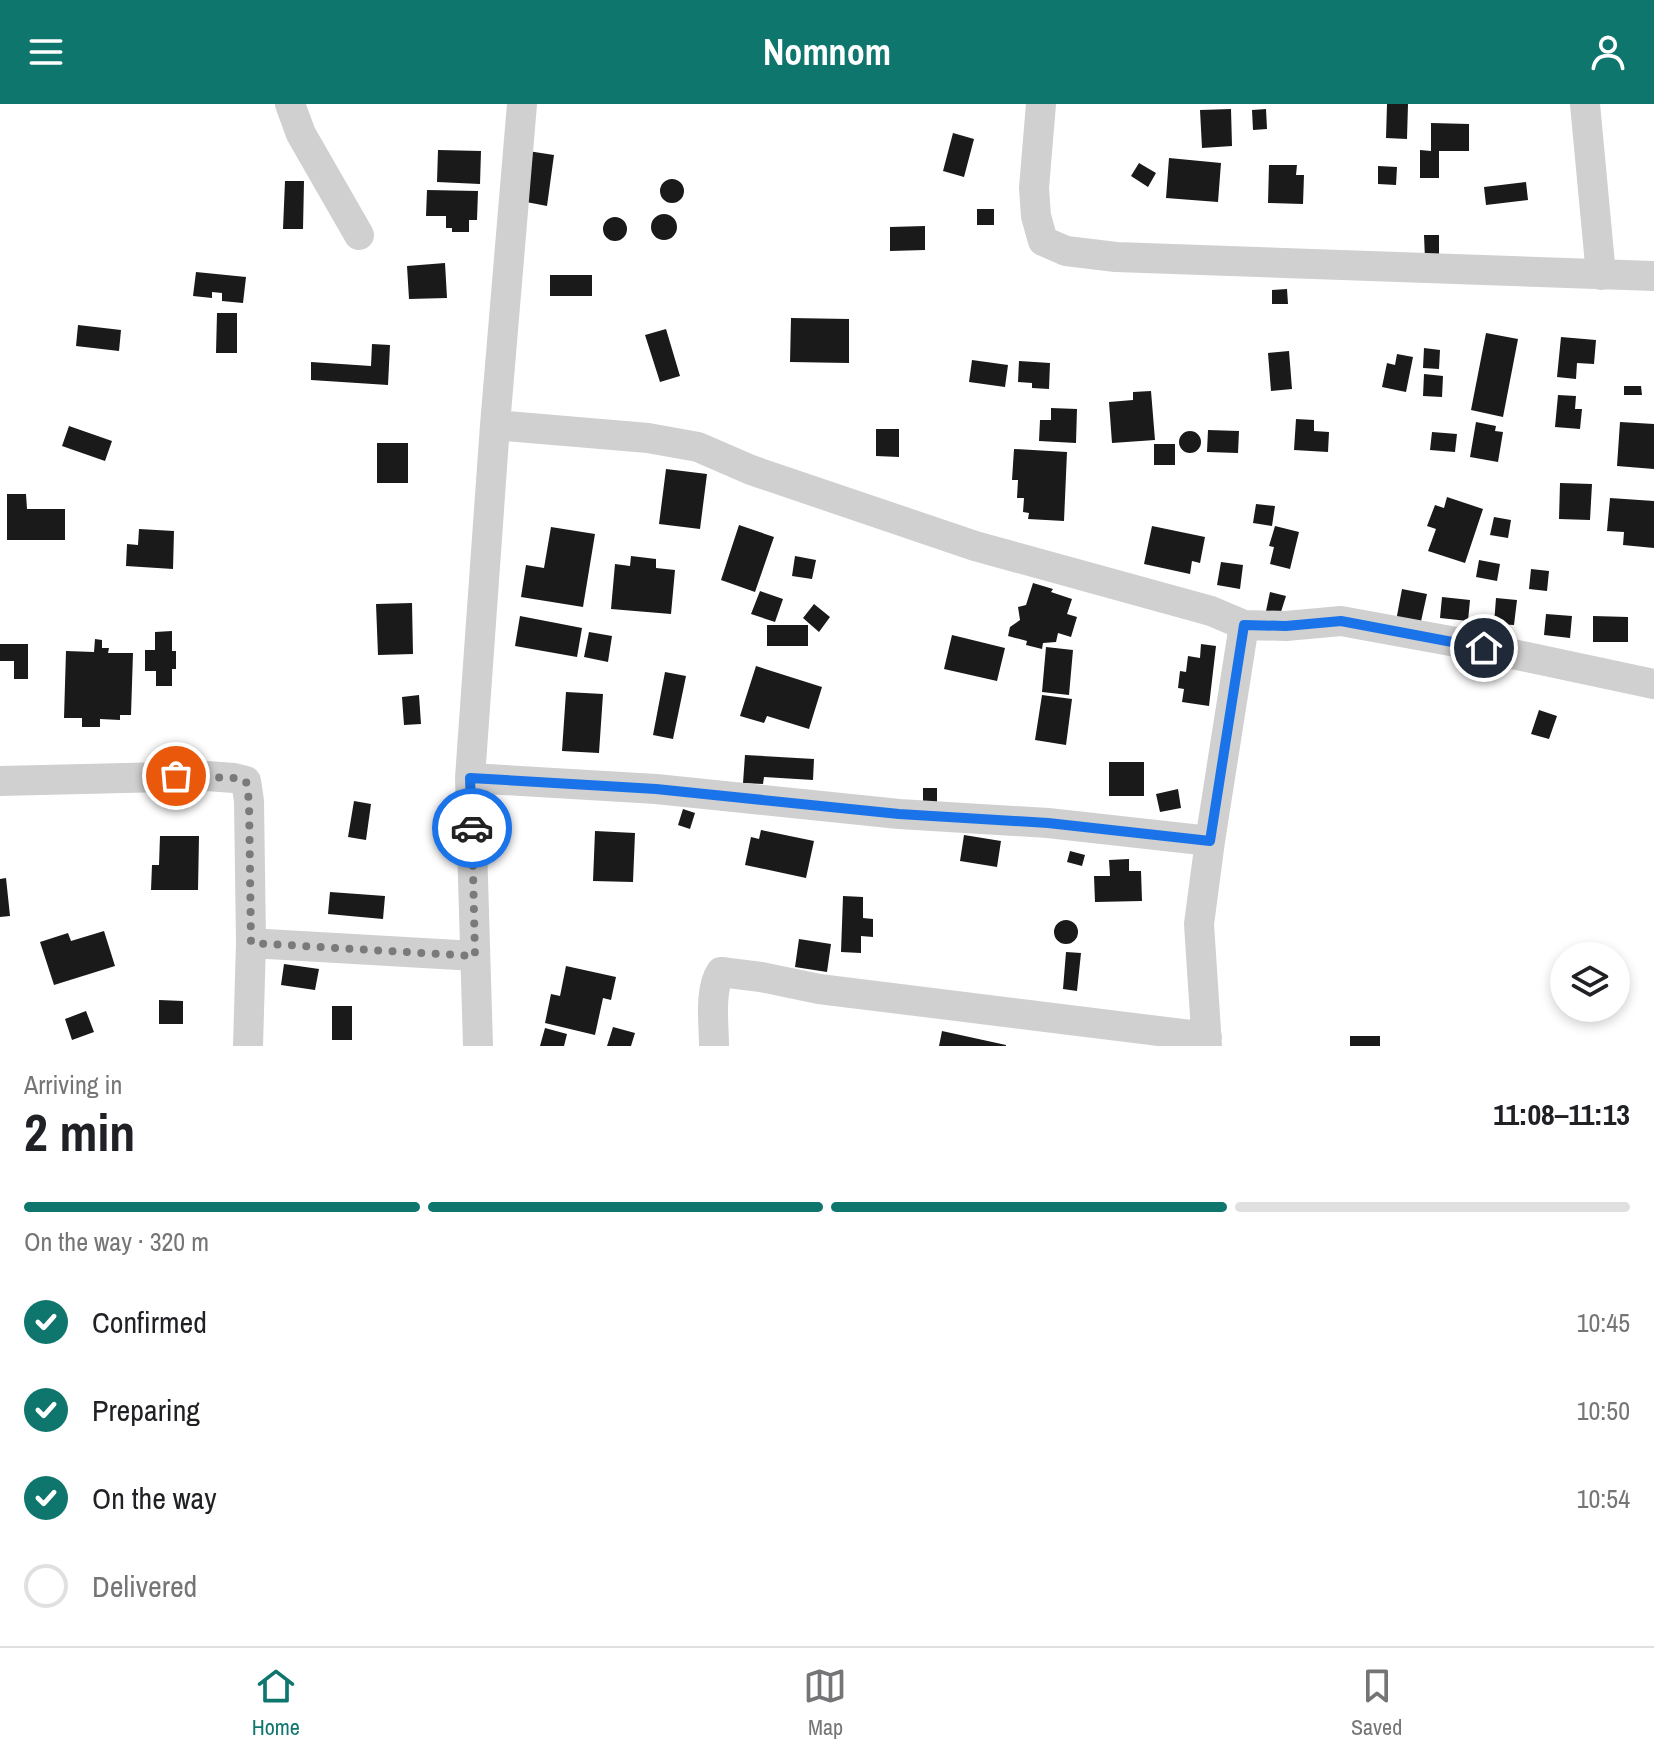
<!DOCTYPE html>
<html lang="en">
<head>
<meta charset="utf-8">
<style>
  :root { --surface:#fff; --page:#f6f6f6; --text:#202124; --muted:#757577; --line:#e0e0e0; --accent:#0f766e }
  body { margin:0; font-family:"Archivo Narrow",sans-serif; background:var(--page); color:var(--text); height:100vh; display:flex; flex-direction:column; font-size:30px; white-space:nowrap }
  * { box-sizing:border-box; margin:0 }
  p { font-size:26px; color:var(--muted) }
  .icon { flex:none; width:44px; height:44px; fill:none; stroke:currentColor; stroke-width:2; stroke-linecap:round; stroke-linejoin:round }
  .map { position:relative; height:942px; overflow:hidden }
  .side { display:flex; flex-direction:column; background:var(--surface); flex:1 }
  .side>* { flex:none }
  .tools { position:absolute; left:1550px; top:838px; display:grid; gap:16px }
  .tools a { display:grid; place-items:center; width:80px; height:80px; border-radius:50%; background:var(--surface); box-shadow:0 4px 12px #0003; font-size:40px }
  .pin { position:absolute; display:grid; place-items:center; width:68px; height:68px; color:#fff; margin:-34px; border:4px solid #fff; border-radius:50%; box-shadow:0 2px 8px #0007 }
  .courier { position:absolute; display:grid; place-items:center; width:80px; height:80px; margin:-40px; border:6px solid #1a73e8; border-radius:50%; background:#fff; color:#222; box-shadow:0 2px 10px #0007 }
  .summary em { font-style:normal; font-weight:700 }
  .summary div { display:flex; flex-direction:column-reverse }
  .summary { display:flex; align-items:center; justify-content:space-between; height:136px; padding:0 24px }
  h1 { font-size:52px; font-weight:700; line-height:60px }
  .bar { display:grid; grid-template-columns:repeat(4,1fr); gap:12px 8px; align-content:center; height:96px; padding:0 24px }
  .bar i { height:10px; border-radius:6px; background:var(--line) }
  .bar .current { background:var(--accent) }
  .bar p { grid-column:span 4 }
  ol { padding:0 24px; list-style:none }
  li { display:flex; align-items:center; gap:24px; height:88px }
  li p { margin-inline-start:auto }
  li .icon { padding:8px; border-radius:50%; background:var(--accent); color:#fff; stroke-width:4 }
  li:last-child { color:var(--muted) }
  li i { width:44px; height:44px; border:4px solid var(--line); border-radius:50% }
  header { display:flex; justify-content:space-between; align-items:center; height:104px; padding:0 24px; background:var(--accent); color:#fff; font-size:36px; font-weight:700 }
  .menu { display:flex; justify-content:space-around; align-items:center; height:112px; border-top:2px solid var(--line); background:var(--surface); font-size:22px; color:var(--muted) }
  .menu a { display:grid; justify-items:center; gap:4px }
  .menu .current { color:var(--accent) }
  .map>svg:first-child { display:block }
  .building { fill:#1a1a1a }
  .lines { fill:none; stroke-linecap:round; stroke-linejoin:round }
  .street { stroke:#d0d0d0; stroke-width:30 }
  .done { stroke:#7a7a7a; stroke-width:8; stroke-dasharray:0 14.4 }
  .route { stroke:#1a73e8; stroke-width:10 }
</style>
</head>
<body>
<header><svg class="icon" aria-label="menu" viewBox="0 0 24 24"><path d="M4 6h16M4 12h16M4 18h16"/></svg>Nomnom<svg class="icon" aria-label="person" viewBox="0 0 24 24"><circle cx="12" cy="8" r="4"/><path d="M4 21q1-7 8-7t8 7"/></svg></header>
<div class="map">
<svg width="1654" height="942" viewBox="0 0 1654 942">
  <rect width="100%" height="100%" fill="#fff"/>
  <!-- building -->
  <path class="building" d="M 1387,0 L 1408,0 L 1407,35 L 1386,34 Z
    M 1231,5 L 1232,42 L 1202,44 L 1200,6 Z
    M 1266,5 L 1267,25 L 1253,26 L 1252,6 Z
    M 1431,19 L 1469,20 L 1469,47 L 1439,47 L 1439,74 L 1420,74 L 1420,46 L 1431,47 Z
    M 953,29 L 974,35 L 964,73 L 943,67 Z
    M 438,46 L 481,47 L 480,80 L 437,78 Z
    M 528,47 L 554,51 L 547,102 L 521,97 Z
    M 1169,54 L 1221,59 L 1218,98 L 1166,94 Z
    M 1139,59 L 1156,69 L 1148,83 L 1131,72 Z
    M 1269,61 L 1297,61 L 1296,71 L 1304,71 L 1303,100 L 1268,99 Z
    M 1378,62 L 1397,63 L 1396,81 L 1378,80 Z
    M660 87a12 12 0 1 1 24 0a12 12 0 1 1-24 0Z
    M 285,77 L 304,77 L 303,125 L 283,125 Z
    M 1526,78 L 1528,96 L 1486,101 L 1484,83 Z
    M 427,86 L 478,87 L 477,116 L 469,116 L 469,128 L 452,128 L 452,124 L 446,124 L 446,112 L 426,112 Z
    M 977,105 L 994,105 L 994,121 L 977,121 Z
    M651 123a13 13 0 1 1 26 0a13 13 0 1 1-26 0Z
    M603 125a12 12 0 1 1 24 0a12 12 0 1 1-24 0Z
    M 925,122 L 925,146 L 890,147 L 890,123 Z
    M 1424,131 L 1439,131 L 1439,154 L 1425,155 Z
    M 445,159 L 447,194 L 409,195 L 407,162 Z
    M 196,168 L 246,173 L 243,199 L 222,197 L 222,189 L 212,188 L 212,194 L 193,192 Z
    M 550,171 L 592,171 L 592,192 L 550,192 Z
    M 1287,185 L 1288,200 L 1272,200 L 1272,186 Z
    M 217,209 L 237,209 L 237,249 L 216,249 Z
    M 791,214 L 849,215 L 849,259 L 790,258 Z
    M 78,221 L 121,226 L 119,247 L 76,242 Z
    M 666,225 L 680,272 L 660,278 L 645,231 Z
    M 1486,229 L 1518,235 L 1503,313 L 1471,306 Z
    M 1561,233 L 1596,236 L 1594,260 L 1577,259 L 1576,275 L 1557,273 Z
    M 372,240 L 390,241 L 388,281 L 311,276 L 311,258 L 371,262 Z
    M 1424,244 L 1440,246 L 1439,265 L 1423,264 Z
    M 1289,247 L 1292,285 L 1271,287 L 1268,249 Z
    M 1397,250 L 1413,253 L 1406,288 L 1382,283 L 1387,259 L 1395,261 Z
    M 972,256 L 1008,261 L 1005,283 L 969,278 Z
    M 1019,257 L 1050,259 L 1049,285 L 1032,284 L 1032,279 L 1018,278 Z
    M 1424,270 L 1443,272 L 1442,293 L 1423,292 Z
    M 1624,282 L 1641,282 L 1642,291 L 1624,291 Z
    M 1151,287 L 1155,336 L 1112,339 L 1109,298 L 1133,296 L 1133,288 Z
    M 1558,291 L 1576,292 L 1575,305 L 1582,305 L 1580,325 L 1555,323 Z
    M 1051,304 L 1077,305 L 1076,339 L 1039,337 L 1040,316 L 1051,316 Z
    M 1296,315 L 1314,316 L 1314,327 L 1329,328 L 1328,348 L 1294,346 Z
    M 1476,318 L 1496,322 L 1495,327 L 1503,328 L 1498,358 L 1470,353 Z
    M 1620,318 L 1654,320 L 1654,365 L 1617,362 Z
    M 69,322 L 112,337 L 105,357 L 62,342 Z
    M 876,325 L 899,325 L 899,353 L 876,352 Z
    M 1208,326 L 1239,327 L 1238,349 L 1207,348 Z
    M1179 338a11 11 0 1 1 22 0a11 11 0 1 1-22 0Z
    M 1432,328 L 1457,330 L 1455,348 L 1430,346 Z
    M 377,339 L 408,339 L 408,379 L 377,379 Z
    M 1154,340 L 1175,340 L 1175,361 L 1154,361 Z
    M 1014,345 L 1067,348 L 1064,417 L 1028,415 L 1029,409 L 1023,408 L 1024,394 L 1017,394 L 1018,376 L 1012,376 Z
    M 666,365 L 707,370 L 700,425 L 659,420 Z
    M 1560,379 L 1592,380 L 1590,416 L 1559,415 Z
    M 7,390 L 26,390 L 27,405 L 65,405 L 65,436 L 7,436 Z
    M 1447,393 L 1483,405 L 1465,459 L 1428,447 L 1436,425 L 1427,422 L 1435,401 L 1444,404 Z
    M 1610,394 L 1654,397 L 1654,444 L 1623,441 L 1624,428 L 1607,427 Z
    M 1256,400 L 1275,402 L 1272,422 L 1253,419 Z
    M 1494,413 L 1511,416 L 1508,434 L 1490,431 Z
    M 739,421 L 774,433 L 755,488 L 721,476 Z
    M 1152,422 L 1205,433 L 1200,459 L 1192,457 L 1190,470 L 1144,460 Z
    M 1275,422 L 1299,428 L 1290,465 L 1270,460 L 1274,443 L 1269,442 Z
    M 551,423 L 595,430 L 583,503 L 521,493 L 526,461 L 544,464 Z
    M 139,425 L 174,427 L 173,465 L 126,462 L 127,440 L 138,441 Z
    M 631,452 L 656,455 L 656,464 L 675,466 L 671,510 L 611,505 L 615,460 L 630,462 Z
    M 795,452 L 816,456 L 812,475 L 792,472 Z
    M 1479,456 L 1500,460 L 1497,477 L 1476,473 Z
    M 1221,458 L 1243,461 L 1240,485 L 1217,481 Z
    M 1531,465 L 1549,467 L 1547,487 L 1529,485 Z
    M 1033,479 L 1053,485 L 1051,488 L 1072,495 L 1067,510 L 1077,513 L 1071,533 L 1058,529 L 1056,538 L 1043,539 L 1042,545 L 1026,541 L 1027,537 L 1008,532 L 1010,523 L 1020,516 L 1018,503 L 1026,501 Z
    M 1402,485 L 1427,490 L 1420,522 L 1396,517 Z
    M 760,487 L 783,495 L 775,518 L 751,510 Z
    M 1270,488 L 1286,492 L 1280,511 L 1266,507 Z
    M 1442,493 L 1470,496 L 1468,517 L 1440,514 Z
    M 1496,494 L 1517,496 L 1514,521 L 1494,520 Z
    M 412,499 L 413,550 L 378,551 L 376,500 Z
    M 814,500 L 830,513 L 819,528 L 803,514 Z
    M 1546,510 L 1572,512 L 1570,534 L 1544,531 Z
    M 520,512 L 582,524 L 577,553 L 515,542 Z
    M 1593,512 L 1628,513 L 1628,538 L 1593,538 Z
    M 767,521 L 808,521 L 808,542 L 767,542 Z
    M 172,527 L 172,547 L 176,547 L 176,565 L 172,565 L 172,582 L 156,582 L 156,567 L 145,567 L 145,546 L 155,546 L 155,528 Z
    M 589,528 L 612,532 L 608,558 L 584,553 Z
    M 952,531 L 1005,544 L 997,577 L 944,565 Z
    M 95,535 L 102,536 L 102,544 L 109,544 L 108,549 L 133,549 L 131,611 L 120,611 L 120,616 L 100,615 L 100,623 L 82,623 L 82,614 L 64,614 L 66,547 L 94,548 Z
    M 0,540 L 28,540 L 28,575 L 14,575 L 14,557 L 0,557 Z
    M 1201,540 L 1216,542 L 1209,602 L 1182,598 L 1184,585 L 1178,584 L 1180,567 L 1186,568 L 1188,552 L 1200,554 Z
    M 1046,543 L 1073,546 L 1069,591 L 1042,588 Z
    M 756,562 L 822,583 L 809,625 L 767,612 L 764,619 L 740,612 Z
    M 665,568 L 686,572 L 673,635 L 653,631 Z
    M 566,588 L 603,590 L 599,649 L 562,647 Z
    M 419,591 L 421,620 L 404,621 L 402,593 Z
    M 1042,591 L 1072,595 L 1066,641 L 1035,636 Z
    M 1539,606 L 1557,612 L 1549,635 L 1531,630 Z
    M 745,651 L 814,655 L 813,676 L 764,673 L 763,680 L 743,679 Z
    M 1109,658 L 1144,658 L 1144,692 L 1109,692 Z
    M 923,684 L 937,684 L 937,699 L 923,699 Z
    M 1178,685 L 1181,704 L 1160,708 L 1156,690 Z
    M 354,697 L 371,700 L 366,736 L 348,733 Z
    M 683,705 L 695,709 L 690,725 L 678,721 Z
    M 761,726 L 814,737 L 806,774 L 745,761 L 751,733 L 759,735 Z
    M 595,727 L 635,729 L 633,778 L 593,777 Z
    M 964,731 L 1001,737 L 997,763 L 960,757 Z
    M 160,732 L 199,732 L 198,786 L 151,786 L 152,761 L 159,761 Z
    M 1070,747 L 1085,751 L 1082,762 L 1067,758 Z
    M 1129,755 L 1129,767 L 1141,767 L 1142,797 L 1095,798 L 1094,772 L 1110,772 L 1109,756 Z
    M 6,774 L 10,812 L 0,813 L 0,775 Z
    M 330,788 L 385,792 L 383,815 L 328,810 Z
    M 843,792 L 863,793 L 863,814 L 873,815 L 873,833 L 861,832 L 861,849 L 841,848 Z
    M1054 828a12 12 0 1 1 24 0a12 12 0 1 1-24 0Z
    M 104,827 L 115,862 L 54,881 L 40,838 L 68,829 L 71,837 Z
    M 799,835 L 831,840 L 827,868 L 795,863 Z
    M 1066,848 L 1081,849 L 1077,887 L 1063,885 Z
    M 284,860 L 319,865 L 315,886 L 281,881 Z
    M 566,862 L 616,873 L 611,896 L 603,894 L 595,931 L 545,919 L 551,890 L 560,892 Z
    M 159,896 L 183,897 L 183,920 L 159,920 Z
    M 332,902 L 352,902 L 352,936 L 332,936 Z
    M 86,907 L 94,928 L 72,936 L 65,915 Z
    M 613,923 L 635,929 L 631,942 L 607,942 Z
    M 545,924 L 567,930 L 564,942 L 540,942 Z
    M 942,927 L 1006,941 L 1006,942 L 939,942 Z
    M 1350,932 L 1380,932 L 1380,942 L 1350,942 Z"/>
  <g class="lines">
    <!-- street -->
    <path class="street" d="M 290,0 L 301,30 L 359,131
      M 1041,0 L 1034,84 L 1036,112 L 1043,137 L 1066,147 L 1116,153 L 1654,172
      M 1585,0 L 1601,171
      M 495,321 L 648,334 L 698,343 L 751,366 L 975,442 L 1211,507 L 1244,521 L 1286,522 L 1341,517 L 1456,538 L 1654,580
      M 470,674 L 656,685 L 899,710 L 1048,719 L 1210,737
      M 0,677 L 207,672 L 234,674 L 246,677 L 249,697 L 251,839 L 248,942
      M 251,839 L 475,852
      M 478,942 L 470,674 L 495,321 L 522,0
      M 714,942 C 714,921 709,885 721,868 L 761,873 L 819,885 L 1207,933
      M 1207,942 L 1199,820 L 1210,737 L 1244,521"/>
  </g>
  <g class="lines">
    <!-- done -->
    <path class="done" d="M 176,672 L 234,674 L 246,677 L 249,697 L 251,839 L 475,852 L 472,724"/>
    <!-- route -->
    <path class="route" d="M 472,724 L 470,674 L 656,685 L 899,710 L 1048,719 L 1210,737 L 1244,521 L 1286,522 L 1341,517 L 1484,544"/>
  </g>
</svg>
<div class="tools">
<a><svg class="icon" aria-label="layers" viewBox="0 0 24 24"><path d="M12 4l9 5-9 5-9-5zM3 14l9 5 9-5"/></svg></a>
</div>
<div class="pin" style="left:176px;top:672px;background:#ea580c"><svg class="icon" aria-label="bag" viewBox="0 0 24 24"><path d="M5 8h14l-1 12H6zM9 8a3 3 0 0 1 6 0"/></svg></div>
<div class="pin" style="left:1484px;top:544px;background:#1f2937"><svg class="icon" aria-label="home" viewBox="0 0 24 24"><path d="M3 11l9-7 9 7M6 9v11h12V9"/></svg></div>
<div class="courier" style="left:472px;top:724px"><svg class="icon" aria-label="car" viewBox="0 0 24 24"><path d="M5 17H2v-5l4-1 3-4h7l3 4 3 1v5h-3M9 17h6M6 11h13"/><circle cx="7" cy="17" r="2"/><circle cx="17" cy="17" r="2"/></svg></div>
</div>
<section class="side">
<div class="summary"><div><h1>2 min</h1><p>Arriving in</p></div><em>11:08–11:13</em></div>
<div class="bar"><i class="current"></i><i class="current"></i><i class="current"></i><i></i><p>On the way · 320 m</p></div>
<ol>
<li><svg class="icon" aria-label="check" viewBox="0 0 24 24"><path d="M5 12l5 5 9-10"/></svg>Confirmed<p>10:45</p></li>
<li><svg class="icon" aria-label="check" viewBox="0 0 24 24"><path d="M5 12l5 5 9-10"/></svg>Preparing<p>10:50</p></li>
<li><svg class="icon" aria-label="check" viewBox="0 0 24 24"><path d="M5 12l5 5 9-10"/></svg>On the way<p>10:54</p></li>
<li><i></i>Delivered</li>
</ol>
</section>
<nav class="menu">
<a class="current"><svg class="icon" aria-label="home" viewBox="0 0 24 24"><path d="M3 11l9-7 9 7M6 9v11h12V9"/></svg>Home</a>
<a><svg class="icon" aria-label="map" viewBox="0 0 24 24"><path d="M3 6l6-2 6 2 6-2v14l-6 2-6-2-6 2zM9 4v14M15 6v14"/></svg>Map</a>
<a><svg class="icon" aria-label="saved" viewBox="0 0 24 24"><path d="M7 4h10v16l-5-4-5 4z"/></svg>Saved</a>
</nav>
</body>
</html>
